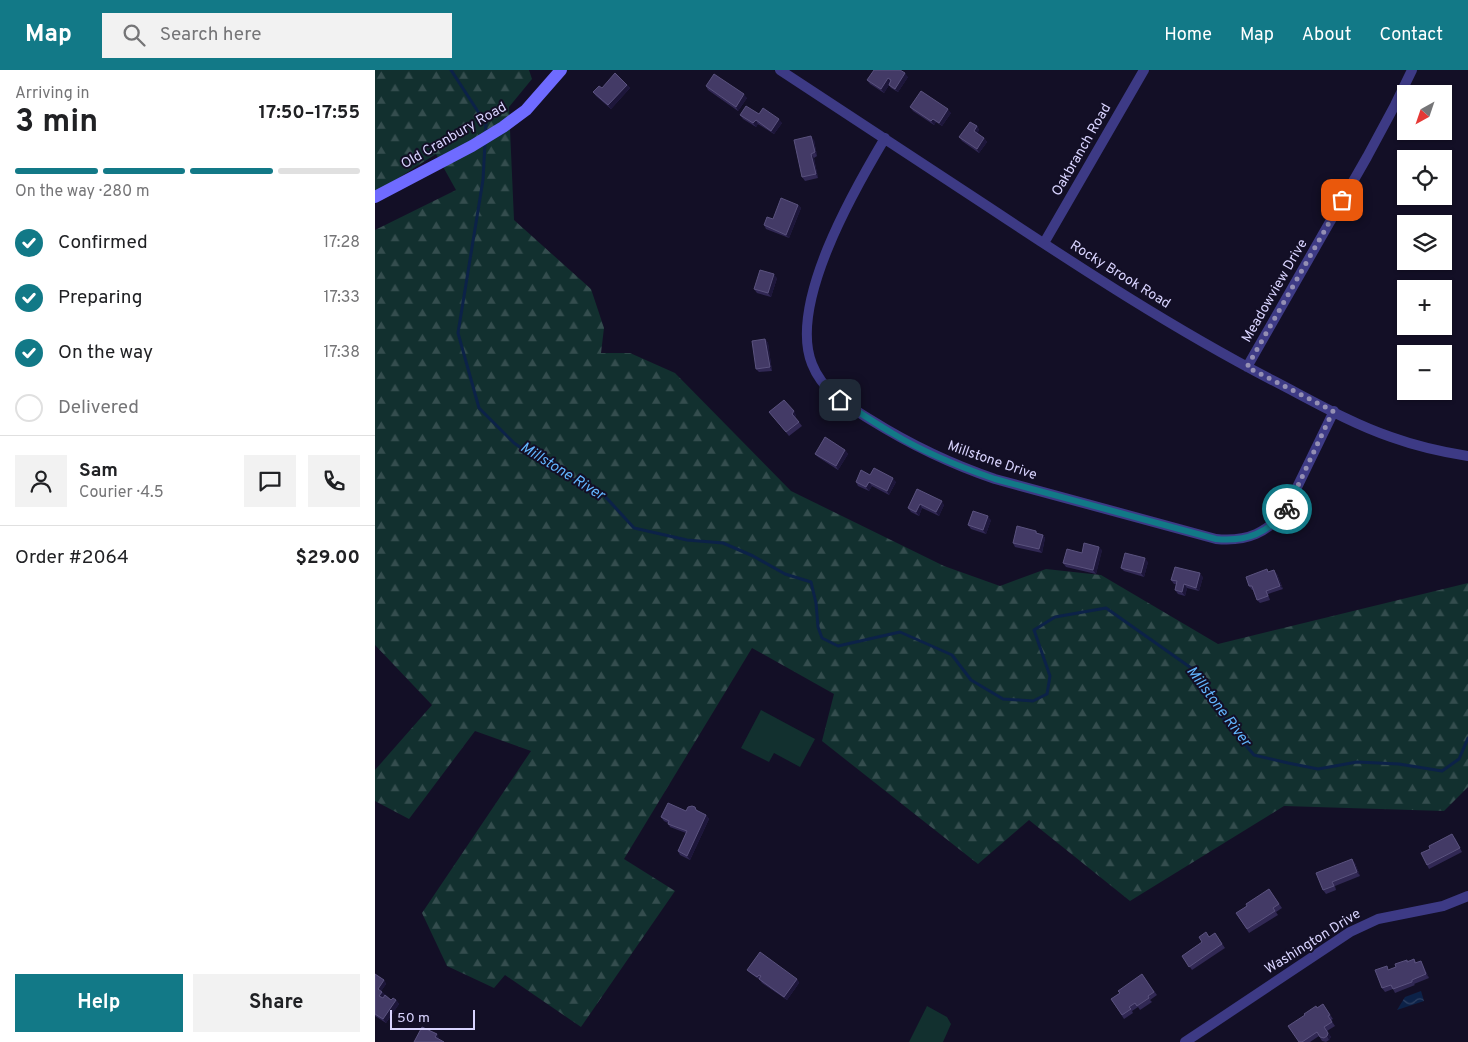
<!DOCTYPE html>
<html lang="en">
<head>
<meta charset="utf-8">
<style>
  :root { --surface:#fff; --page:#f2f2f2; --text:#202124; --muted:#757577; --line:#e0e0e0; --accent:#127987 }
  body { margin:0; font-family:Overpass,sans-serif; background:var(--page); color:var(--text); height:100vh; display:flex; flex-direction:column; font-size:19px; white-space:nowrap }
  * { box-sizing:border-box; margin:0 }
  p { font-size:16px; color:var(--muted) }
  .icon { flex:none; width:28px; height:28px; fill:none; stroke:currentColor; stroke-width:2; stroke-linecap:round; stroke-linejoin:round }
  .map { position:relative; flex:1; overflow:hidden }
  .sheet { display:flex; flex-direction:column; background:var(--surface); width:375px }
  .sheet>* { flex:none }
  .needle { width:32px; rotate:220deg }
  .fabs { position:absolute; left:1022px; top:15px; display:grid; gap:10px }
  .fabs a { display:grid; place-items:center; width:55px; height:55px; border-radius:0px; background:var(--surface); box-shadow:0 1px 4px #0004; font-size:25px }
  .scale { position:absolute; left:15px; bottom:12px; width:85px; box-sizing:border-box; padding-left:5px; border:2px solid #d9d4ff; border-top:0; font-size:14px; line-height:18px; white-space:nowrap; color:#d9d4ff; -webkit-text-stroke:4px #130f26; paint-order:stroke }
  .pin { position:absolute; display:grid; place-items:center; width:42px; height:42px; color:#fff; margin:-21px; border-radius:10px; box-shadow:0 2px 8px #0006 }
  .courier { position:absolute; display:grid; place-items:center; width:50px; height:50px; margin:-25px; border:4px solid #127987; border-radius:50%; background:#fff; color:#222; box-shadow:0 1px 6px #0007 }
  .headline em { font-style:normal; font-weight:700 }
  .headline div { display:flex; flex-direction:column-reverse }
  .headline { display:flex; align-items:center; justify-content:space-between; height:85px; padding:0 15px }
  h1 { font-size:32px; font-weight:700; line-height:38px }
  .bar { display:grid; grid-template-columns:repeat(4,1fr); gap:8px 5px; align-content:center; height:60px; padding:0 15px }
  .bar i { height:6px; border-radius:4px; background:var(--line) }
  .bar .selected { background:var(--accent) }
  .bar p { grid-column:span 4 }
  .line { display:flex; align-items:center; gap:12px; padding:0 15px; border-top:1px solid var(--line) }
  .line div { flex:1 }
  .round { display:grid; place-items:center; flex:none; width:52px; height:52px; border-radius:0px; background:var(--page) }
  ol { padding:0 15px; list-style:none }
  li { display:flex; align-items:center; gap:15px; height:55px }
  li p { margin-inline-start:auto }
  li .icon { padding:5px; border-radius:50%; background:var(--accent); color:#fff; stroke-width:4 }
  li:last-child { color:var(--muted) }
  li i { width:28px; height:28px; border:2px solid var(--line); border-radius:50% }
  .cta { display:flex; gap:10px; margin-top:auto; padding:10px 15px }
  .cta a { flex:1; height:58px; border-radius:0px; background:var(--accent); color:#fff; font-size:20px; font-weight:700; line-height:58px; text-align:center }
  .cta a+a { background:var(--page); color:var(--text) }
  header { display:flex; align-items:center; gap:30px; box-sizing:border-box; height:70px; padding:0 25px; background:var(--accent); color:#fff }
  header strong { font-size:24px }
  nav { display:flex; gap:28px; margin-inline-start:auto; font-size:18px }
  .search { width:350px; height:45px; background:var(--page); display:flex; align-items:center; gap:12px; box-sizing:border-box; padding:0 18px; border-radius:0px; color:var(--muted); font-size:19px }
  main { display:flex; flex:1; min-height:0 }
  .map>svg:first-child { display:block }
  .grass { fill:#12302f }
  .forest { fill:url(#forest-firs) }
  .water { fill:url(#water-waves) }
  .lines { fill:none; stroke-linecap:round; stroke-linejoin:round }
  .stream { stroke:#0c2248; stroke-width:3 }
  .street { stroke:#3d3a85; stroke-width:10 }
  .secondary { stroke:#6f6bff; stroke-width:12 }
  .wall { fill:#312854 }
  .shaded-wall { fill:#1d163a }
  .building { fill:#433a66; stroke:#5a527e }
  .done { stroke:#948fb3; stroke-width:5; stroke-dasharray:0 9 }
  .route { stroke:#127987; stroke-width:6 }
  .labels { text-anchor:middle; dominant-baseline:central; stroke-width:4; stroke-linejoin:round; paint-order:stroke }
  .street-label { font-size:14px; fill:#d9d4ff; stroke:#130f26 }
  .water-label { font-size:15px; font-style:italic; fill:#62b6ff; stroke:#130f26 }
</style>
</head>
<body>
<header>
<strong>Map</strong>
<div class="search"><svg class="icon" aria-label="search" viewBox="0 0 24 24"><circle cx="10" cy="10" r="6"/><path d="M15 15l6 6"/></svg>Search here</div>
<nav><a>Home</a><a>Map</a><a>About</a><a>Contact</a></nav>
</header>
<main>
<section class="sheet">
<div class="headline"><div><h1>3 min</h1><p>Arriving in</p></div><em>17:50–17:55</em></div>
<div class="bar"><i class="selected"></i><i class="selected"></i><i class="selected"></i><i></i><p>On the way · 280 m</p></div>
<ol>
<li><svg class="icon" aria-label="check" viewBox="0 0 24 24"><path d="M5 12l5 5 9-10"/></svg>Confirmed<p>17:28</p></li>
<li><svg class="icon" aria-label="check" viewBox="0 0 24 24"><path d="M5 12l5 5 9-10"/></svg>Preparing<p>17:33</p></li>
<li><svg class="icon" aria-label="check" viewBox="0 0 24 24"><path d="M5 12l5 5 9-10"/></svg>On the way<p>17:38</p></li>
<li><i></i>Delivered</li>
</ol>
<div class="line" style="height:90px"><a class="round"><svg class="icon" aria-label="person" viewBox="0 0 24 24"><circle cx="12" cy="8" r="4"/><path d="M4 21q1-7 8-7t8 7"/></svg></a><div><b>Sam</b><p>Courier · 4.5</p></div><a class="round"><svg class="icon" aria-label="chat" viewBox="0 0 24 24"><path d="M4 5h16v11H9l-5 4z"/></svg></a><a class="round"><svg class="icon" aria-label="phone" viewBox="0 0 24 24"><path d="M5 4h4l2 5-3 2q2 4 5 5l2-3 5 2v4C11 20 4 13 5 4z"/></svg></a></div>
<div class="line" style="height:65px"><div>Order #2064</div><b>$29.00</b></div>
<div class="cta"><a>Help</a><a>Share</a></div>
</section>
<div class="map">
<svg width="1093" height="972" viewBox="0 0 1093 972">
  <defs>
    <pattern id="forest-firs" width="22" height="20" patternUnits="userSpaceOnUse" patternTransform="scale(1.25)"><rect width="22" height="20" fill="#12302f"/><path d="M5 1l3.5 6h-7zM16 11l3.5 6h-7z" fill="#344d4e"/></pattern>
    <pattern id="water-waves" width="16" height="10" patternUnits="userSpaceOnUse" patternTransform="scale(1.25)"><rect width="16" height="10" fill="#0c2248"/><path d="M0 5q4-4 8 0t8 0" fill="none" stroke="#2f4163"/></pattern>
  </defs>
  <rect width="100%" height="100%" fill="#130f26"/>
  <!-- grass -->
  <path class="grass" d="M 386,640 L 440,669 L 425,697 L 399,683 L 394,692 L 366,678 Z
    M 552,936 L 572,947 L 576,954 L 568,972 L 534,972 Z"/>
  <!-- forest -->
  <path class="forest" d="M 0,0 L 154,0 L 157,9 L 134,37 L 139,150 L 216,219 L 229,258 L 226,283 L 255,283 L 300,303 L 416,421 L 569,496 L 625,516 L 671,499 L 726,505 L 843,574 L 1093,513 L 1093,717 L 1069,741 L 909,736 L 755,831 L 654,750 L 603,794 L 447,671 L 459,624 L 377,578 L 249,789 L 300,821 L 206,957 L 130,905 L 119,918 L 72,896 L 47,843 L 156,681 L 100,661 L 34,749 L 0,731 L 0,700 L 57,635 L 0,575 L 0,160 L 81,120 L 61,84 L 0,123 Z"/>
  <!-- water -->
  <path class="water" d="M 1046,921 L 1049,931 L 1022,940 L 1030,927 Z"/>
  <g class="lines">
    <!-- stream -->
    <path class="stream" d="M 76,0 L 111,54 L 110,64
      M 110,73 L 108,110 L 83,263 L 104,338 L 139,373 L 169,394 L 203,412 L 226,422 L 259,458 L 312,470 L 348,473 L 378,486 L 410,504 L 436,512 L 441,533 L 443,557 L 447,568 L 463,576 L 525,562 L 577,585 L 596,610 L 628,629 L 658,631 L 672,624 L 675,606 L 659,560 L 680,547 L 731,538 L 819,600 L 850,651 L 879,685 L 913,693 L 943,699 L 982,692 L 1024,694 L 1067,701 L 1084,689 L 1093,668"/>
    <!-- street -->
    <path class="street" d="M 405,0 C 475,46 545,92 615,138 C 707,199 799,259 897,310 C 936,330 975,353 1016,367 C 1041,376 1067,382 1093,386
      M 510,68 C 479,120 413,234 437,294 C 448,322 472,335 496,350 C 536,375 576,394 620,409 L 841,469 C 872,472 893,463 912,438 L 959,341
      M 669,173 L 769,0
      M 872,297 L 992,87 L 1020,35 L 1037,0
      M 810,972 L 975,862 L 1003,849 L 1068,836 L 1093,826"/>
    <!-- secondary -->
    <path class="secondary" d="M 0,127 L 97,76 L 128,57 L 151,40 L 186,0"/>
  </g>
  <!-- wall -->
  <path class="wall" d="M 533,7 L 523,22 L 516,18 L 514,15 L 509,23 L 495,14 L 492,10 Z
    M 252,15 L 255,18 L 236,39 L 221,26 L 218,22 L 227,18 Z
    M 331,16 L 372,28 L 363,41 L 333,20 Z
    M 535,37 L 576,43 L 567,56 L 561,52 L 559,55 L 538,41 Z
    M 384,44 L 407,53 L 399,64 L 383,54 L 381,57 L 368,49 L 365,45 Z
    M 602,56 L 604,60 L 602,63 L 609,68 L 612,72 L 604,83 L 587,71 L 584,67 Z
    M 439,70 L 442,86 L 439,88 L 443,108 L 430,111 L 427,107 Z
    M 423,135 L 426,138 L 414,168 L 391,159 L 389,155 L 398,149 Z
    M 402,208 L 396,227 L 382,223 L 379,219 Z
    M 390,269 L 393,273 L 397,301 L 384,302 L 381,299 Z
    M 394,342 L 421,345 L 420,347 L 427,356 L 414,366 Z
    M 470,380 L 473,384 L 463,400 L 443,387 L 440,384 Z
    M 495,405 L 521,412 L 514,425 L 497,416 L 494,421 L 483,416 L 481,412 Z
    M 542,419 L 569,435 L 564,446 L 547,438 L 544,446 L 536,442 L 533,438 Z
    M 616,450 L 611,464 L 596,459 L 593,455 Z
    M 661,461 L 663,464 L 668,465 L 670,468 L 667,483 L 640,477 L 638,473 Z
    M 727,480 L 721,504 L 691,497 L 688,493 L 707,483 Z
    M 773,492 L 769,507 L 749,501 L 746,498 Z
    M 892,499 L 893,502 L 902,504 L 908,519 L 893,524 L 895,530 L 885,533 L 882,530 L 878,520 L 877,520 L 874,516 Z
    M 828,507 L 824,521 L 812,518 L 810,526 L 803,524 L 800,520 L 801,514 L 799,514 L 796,510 Z
    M 320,737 L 322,741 L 331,745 L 334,749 L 315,790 L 305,785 L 303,781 L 311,763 L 295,757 L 293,753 L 289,751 L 286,747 L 311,741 Z
    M 1080,768 L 1087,782 L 1054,799 L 1052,795 Z
    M 980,793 L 985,806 L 960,816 L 961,820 L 951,824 L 948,820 L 941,803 Z
    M 894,819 L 907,838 L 901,842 L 903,845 L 874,863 L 861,843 L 872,836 Z
    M 840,863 L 850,878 L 817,900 L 807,886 Z
    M 1039,889 L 1041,892 L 1048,895 L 1054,908 L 1039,914 L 1040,915 L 1020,923 L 1018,919 L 1010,922 L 1007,918 L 1021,897 L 1032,890 L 1033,891 Z
    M 372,900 L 422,909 L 424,913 L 412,930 L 387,913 L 385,910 L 375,903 Z
    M 0,904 L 9,910 L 11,914 L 6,921 L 10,925 L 16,930 L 21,930 L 24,934 L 11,953 L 0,946 Z
    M 767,904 L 782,925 L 775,930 L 777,932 L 765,940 L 763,937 L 757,941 L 758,943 L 749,949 L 736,929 L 745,923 Z
    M 948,934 L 958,949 L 956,950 L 960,956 L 952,961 L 956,967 L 954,970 L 951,972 L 947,971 L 944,966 L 935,972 L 924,972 L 942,938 Z"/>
  <!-- shaded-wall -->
  <path class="shaded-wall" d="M 530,3 L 533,7 L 523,22 L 520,19 Z
    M 513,8 L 516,12 L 509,23 L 506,19 Z
    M 252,15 L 255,18 L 236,39 L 233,35 Z
    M 369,24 L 372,28 L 363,41 L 361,37 Z
    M 573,39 L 576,43 L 567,56 L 564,53 Z
    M 404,49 L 407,53 L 399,64 L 396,61 Z
    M 558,49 L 561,52 L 559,55 L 556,51 Z
    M 381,50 L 383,54 L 381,57 L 378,53 Z
    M 602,56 L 604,60 L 602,65 L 599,61 Z
    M 436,66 L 439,70 L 442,86 L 440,82 Z
    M 609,68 L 612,72 L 604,83 L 602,79 Z
    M 436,84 L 439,88 L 443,108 L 441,104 Z
    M 423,135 L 426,138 L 414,168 L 411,165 Z
    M 399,204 L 402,208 L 396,227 L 393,223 Z
    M 390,269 L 393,273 L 397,301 L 395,297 Z
    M 419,341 L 421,345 L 420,348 L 417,344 Z
    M 470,380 L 473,384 L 463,400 L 461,396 Z
    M 518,408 L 521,412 L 514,425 L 512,421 Z
    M 494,412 L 497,416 L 494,421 L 491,417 Z
    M 567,431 L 569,435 L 564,446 L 561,442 Z
    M 545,434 L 547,438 L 544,446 L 541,442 Z
    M 613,446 L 616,450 L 611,464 L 608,460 Z
    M 668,465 L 670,468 L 667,483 L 664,479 Z
    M 724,477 L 727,480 L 721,504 L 718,500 Z
    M 770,488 L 773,492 L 769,507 L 766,503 Z
    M 899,500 L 902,504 L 908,519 L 905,516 Z
    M 825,503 L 828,507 L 824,521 L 821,518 Z
    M 809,514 L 812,518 L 810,526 L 807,522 Z
    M 331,745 L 334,749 L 315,790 L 312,786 Z
    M 977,789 L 980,793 L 985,806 L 982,802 Z
    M 1046,891 L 1048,895 L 1054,908 L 1051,904 Z
    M 422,909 L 424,913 L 412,930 L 409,927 Z
    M 9,910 L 11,914 L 5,923 L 3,919 Z
    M 7,922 L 10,926 L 7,929 L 4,926 Z
    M 21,930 L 24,934 L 11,953 L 8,949 Z
    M 953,963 L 956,967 L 954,970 L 952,966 Z
    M 62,964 L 64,968 L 63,971 L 60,967 Z"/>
  <!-- building -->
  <path class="building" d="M 499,0 L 525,0 L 530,3 L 520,19 L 514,15 L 516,10 L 513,8 L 506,19 L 492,10 Z
    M 240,3 L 252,15 L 233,35 L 218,22 L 224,16 L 227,18 Z
    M 339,4 L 369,24 L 361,37 L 331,16 Z
    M 546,21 L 573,39 L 564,53 L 558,49 L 556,51 L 535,37 Z
    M 371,36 L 384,44 L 388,38 L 404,49 L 396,61 L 381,50 L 378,53 L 365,45 Z
    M 595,52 L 602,56 L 599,61 L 609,68 L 602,79 L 584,67 Z
    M 436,66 L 440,82 L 436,84 L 441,104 L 427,107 L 419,70 Z
    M 406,128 L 423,135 L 411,165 L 389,155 L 392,147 L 398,149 Z
    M 385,200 L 399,204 L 393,223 L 379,219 Z
    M 390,269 L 395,297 L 381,299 L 377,271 Z
    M 409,330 L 419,341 L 417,344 L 424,352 L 411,362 L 394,342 Z
    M 450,367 L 470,380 L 461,396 L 440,384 Z
    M 499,398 L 518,408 L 512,421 L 494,412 L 491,417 L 481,412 L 486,400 L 495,405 Z
    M 542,419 L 567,431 L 561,442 L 545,434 L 541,442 L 533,438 Z
    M 598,441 L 613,446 L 608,460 L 593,455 Z
    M 642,456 L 661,461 L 661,463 L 668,465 L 664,479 L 638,473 Z
    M 709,473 L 724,477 L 718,500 L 688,493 L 692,479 L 707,483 Z
    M 750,483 L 770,488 L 766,503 L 746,498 Z
    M 800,497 L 825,503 L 821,518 L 809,514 L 807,522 L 800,520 L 802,511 L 796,510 Z
    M 892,499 L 893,502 L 899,500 L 905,516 L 891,521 L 893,526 L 882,530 L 877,516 L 874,516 L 871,507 Z
    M 293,733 L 311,741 L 313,737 L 317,736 L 320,737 L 321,740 L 331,745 L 312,786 L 303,781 L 312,761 L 293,754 L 294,751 L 286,747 Z
    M 1077,764 L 1085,778 L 1052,795 L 1046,783 L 1055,779 L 1054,776 Z
    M 977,789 L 982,802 L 957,812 L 959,816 L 948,820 L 941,803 Z
    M 894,819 L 904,834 L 898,838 L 900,841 L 872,859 L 861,843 L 872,836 L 871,834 Z
    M 831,862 L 834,867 L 840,863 L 847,874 L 814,897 L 807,886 L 827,872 L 824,867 Z
    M 385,882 L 422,909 L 409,927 L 384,909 L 386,906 L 384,905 L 382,907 L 372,900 Z
    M 1039,889 L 1040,893 L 1046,891 L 1051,904 L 1037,910 L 1037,912 L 1018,919 L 1016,915 L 1007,918 L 1000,900 L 1012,896 L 1013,900 L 1021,897 L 1020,894 L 1032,890 L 1032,892 Z
    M 0,904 L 9,910 L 3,919 L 7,922 L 4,926 L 8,928 L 10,925 L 16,930 L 18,928 L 21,930 L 8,949 L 0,944 Z
    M 767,904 L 779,922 L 773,926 L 774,928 L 762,936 L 760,933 L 754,937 L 756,939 L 747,945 L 736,929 L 745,923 L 743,921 Z
    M 948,934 L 955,945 L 953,946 L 957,952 L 949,957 L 953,963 L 952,966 L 949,968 L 945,967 L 942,962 L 927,972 L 924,972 L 913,956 L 930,945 L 929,944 L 941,936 L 942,938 Z
    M 47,957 L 62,964 L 60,967 L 69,972 L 39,972 Z"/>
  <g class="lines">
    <!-- done -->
    <path class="done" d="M 912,439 L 958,341 L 872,297 L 967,130"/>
    <!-- route -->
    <path class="route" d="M 465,330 C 482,341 500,353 517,363 C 550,383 585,397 620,409 L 841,469 C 872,472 893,463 912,439"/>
  </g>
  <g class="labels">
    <!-- street labels -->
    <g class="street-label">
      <text transform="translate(79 66) rotate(-30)">Old Cranbury Road</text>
      <text transform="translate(707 80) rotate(-60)">Oakbranch Road</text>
      <text transform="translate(745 205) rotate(32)">Rocky Brook Road</text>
      <text transform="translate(900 221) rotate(-60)">Meadowview Drive</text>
      <text transform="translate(617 391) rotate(19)">Millstone Drive</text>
      <text transform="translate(938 872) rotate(-32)">Washington Drive</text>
    </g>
    <!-- water labels -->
    <g class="water-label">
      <text transform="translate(187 402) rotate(32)">Millstone River</text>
      <text transform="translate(843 637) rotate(53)">Millstone River</text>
    </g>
  </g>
</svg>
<div class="fabs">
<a><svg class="needle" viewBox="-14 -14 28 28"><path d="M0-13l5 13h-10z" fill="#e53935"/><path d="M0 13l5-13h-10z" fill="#757577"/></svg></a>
<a><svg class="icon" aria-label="locate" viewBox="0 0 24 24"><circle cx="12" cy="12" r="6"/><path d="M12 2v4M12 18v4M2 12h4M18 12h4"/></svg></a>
<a><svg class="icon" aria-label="layers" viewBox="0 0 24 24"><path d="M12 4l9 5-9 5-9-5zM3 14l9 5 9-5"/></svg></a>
<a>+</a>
<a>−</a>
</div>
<div class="scale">50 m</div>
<div class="pin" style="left:967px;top:130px;background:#ea580c"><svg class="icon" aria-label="bag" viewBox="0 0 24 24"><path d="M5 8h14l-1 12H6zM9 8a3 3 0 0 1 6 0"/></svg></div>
<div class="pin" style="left:465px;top:330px;background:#1f2937"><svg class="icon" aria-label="home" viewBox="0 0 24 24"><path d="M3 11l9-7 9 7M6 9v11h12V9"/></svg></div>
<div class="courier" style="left:912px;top:439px"><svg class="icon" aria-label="bike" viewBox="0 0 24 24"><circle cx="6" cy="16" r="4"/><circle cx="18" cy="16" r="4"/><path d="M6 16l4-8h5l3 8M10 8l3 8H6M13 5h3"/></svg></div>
</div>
</main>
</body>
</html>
